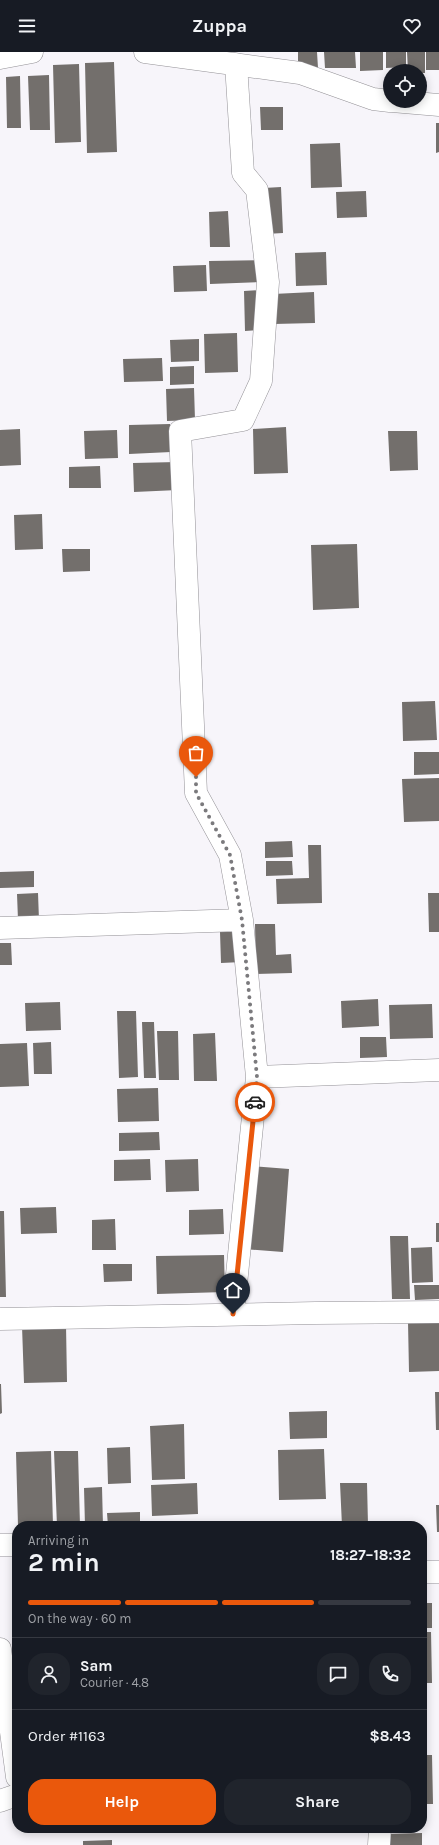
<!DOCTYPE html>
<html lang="en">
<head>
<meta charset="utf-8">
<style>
  :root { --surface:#171b24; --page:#20242c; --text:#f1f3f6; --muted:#9ea1a6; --line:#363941; --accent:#ea580c }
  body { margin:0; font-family:Karla,sans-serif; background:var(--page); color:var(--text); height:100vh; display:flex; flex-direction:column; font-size:15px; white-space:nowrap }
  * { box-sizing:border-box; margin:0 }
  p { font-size:13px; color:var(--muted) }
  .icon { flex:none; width:22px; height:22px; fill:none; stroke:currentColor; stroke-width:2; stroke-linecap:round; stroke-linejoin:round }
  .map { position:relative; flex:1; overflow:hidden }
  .panel { position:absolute; left:12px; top:1469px; width:415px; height:312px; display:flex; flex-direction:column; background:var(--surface); border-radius:16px; box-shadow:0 2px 10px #0003 }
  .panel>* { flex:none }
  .controls { position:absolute; left:383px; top:12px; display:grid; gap:8px }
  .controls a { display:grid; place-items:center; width:44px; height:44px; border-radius:50%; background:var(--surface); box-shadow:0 2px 10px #0003; font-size:20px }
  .pin { position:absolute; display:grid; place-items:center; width:34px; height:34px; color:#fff; margin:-41px -17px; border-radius:50% 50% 50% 0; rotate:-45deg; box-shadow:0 0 4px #0007 }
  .pin .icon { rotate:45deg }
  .courier { position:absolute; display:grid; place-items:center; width:40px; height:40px; margin:-20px; border:3px solid #ea580c; border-radius:50%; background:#fff; color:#222; box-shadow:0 1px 5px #0007 }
  .overview em { font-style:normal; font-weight:700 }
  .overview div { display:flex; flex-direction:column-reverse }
  .overview { display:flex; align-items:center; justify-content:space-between; height:68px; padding:0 16px }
  h1 { font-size:26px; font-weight:700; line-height:30px }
  .bar { display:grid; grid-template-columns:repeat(4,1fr); gap:6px 4px; align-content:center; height:48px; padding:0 16px }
  .bar i { height:5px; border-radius:3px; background:var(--line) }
  .bar .current { background:var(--accent) }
  .bar p { grid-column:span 4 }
  .line { display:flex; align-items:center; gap:10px; padding:0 16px; border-top:1px solid var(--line) }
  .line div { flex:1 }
  .round { display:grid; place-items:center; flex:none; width:42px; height:42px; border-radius:16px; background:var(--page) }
  .cta { display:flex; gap:8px; margin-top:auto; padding:8px 16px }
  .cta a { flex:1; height:46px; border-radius:16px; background:var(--accent); color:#fff; font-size:16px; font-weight:700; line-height:46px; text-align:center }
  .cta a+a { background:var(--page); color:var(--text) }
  header { display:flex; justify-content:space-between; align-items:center; height:52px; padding:0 16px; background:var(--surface); font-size:18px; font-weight:700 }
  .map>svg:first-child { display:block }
  .building { fill:#736f6c }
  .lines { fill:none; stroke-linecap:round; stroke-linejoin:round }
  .minor-casing { stroke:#939196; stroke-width:23 }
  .minor { stroke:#fff; stroke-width:22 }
  .done { stroke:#7b7a7d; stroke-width:4; stroke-dasharray:0 7.2 }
  .route { stroke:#ea580c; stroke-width:5 }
</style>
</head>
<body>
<header><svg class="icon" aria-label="menu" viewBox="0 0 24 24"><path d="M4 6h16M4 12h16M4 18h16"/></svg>Zuppa<svg class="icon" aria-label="heart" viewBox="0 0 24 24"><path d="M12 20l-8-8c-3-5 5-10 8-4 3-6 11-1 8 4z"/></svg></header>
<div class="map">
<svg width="439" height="1793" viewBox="0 0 439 1793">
  <rect width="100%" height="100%" fill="#f7f5fa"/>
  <!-- building -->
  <path class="building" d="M 298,0 L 317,0 L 318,16 L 298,17 Z
    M 324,0 L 355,0 L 356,16 L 325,16 Z
    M 360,0 L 383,0 L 383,18 L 360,19 Z
    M 386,0 L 406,0 L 406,15 L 386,16 Z
    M 407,0 L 425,0 L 425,21 L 420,21 L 420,19 L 408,19 Z
    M 426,0 L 439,0 L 439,18 L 426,18 Z
    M 114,10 L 117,100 L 87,101 L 85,11 Z
    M 79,12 L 81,90 L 55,91 L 53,13 Z
    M 49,23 L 50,78 L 30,78 L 28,24 Z
    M 20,24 L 21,76 L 7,76 L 6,25 Z
    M 260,55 L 283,55 L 283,78 L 261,78 Z
    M 436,71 L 439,71 L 439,100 L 436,101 Z
    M 340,91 L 342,135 L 311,136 L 310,92 Z
    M 281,135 L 283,181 L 266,182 L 264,136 Z
    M 366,139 L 367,165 L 337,166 L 336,140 Z
    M 228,159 L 230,195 L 210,195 L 209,160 Z
    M 326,200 L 327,233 L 296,234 L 295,201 Z
    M 263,208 L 263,230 L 210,232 L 209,209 Z
    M 206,213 L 207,239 L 174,240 L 173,214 Z
    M 261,238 L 262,278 L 245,279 L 244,239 Z
    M 314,240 L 315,271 L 274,272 L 273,242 Z
    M 237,281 L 238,320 L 205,321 L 204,282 Z
    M 199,287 L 199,309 L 171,310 L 170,288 Z
    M 162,306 L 163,329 L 124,330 L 123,307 Z
    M 194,314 L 194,332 L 170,333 L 170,315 Z
    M 194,336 L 195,368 L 167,369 L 166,337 Z
    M 170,372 L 171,400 L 129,402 L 129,373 Z
    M 286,375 L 288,421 L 254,422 L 253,377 Z
    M 20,377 L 21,413 L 0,414 L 0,378 Z
    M 117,378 L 118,406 L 85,407 L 84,379 Z
    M 388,379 L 417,379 L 418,418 L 390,419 Z
    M 177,410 L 178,438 L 134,440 L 133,411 Z
    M 100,414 L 101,436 L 69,436 L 69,415 Z
    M 42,462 L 43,497 L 15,498 L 14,463 Z
    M 357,492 L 359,556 L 313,558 L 311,493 Z
    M 62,497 L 90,497 L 90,519 L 63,520 Z
    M 435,649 L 437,688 L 403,689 L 402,650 Z
    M 414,700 L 439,700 L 439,722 L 414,723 Z
    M 439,726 L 439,769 L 404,770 L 402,727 Z
    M 292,789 L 293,805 L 265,806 L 265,790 Z
    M 308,793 L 321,793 L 322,851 L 277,852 L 276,827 L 309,826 Z
    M 266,809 L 292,809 L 293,823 L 266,824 Z
    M 34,819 L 34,835 L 0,836 L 0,820 Z
    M 38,841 L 39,868 L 18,868 L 17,842 Z
    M 428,841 L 439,841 L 439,880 L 429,880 Z
    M 255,872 L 275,872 L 276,903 L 291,902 L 292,921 L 256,922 Z
    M 241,879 L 242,910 L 221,911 L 220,880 Z
    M 0,891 L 11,891 L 12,913 L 0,913 Z
    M 378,947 L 379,974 L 342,976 L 341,949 Z
    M 60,950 L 61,978 L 26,979 L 25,951 Z
    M 432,952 L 433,986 L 390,987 L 389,953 Z
    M 117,959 L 136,959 L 138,1025 L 119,1026 Z
    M 142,970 L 154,970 L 156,1026 L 144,1026 Z
    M 157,979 L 178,979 L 179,1028 L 159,1028 Z
    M 215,981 L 217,1029 L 194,1029 L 193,982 Z
    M 360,985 L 386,985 L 387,1005 L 360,1006 Z
    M 51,990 L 52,1022 L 34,1022 L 33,991 Z
    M 27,991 L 29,1034 L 0,1035 L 0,992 Z
    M 158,1036 L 159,1069 L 118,1070 L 117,1037 Z
    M 159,1080 L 160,1098 L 119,1099 L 119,1081 Z
    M 150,1107 L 151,1128 L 114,1129 L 114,1108 Z
    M 198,1107 L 199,1139 L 166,1140 L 165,1108 Z
    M 251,1114 L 289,1117 L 283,1200 L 244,1197 Z
    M 56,1155 L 57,1181 L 21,1182 L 20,1156 Z
    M 223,1157 L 224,1182 L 189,1183 L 189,1158 Z
    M 0,1159 L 4,1159 L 6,1245 L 0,1245 Z
    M 115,1167 L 116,1198 L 92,1198 L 92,1168 Z
    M 436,1171 L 439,1171 L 439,1190 L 436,1190 Z
    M 390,1184 L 408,1184 L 410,1247 L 392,1247 Z
    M 432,1195 L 433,1230 L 412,1231 L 411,1196 Z
    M 224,1203 L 225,1240 L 157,1242 L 156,1204 Z
    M 103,1212 L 132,1212 L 132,1229 L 104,1230 Z
    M 414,1233 L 439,1233 L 439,1247 L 415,1248 Z
    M 439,1269 L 439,1319 L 409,1320 L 408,1270 Z
    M 66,1273 L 67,1330 L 24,1331 L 22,1274 Z
    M 0,1332 L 1,1332 L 2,1361 L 0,1362 Z
    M 435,1340 L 439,1340 L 439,1378 L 436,1378 Z
    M 327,1359 L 327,1386 L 290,1387 L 289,1360 Z
    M 184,1372 L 185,1427 L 152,1428 L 150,1374 Z
    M 130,1395 L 131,1431 L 108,1432 L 107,1396 Z
    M 324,1397 L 326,1447 L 279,1448 L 278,1398 Z
    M 51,1399 L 53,1474 L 18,1474 L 16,1400 Z
    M 54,1399 L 78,1399 L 80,1474 L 57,1474 Z
    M 197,1431 L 198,1462 L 152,1464 L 151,1433 Z
    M 340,1431 L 367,1431 L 368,1473 L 342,1474 Z
    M 102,1435 L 103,1474 L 85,1474 L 84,1436 Z
    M 436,1453 L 439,1453 L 439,1480 L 437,1480 Z
    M 140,1460 L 140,1474 L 108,1474 L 107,1461 Z
    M 422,1551 L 432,1551 L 432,1576 L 422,1576 Z
    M 422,1580 L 431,1580 L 432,1631 L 422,1631 Z
    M 422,1703 L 432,1703 L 433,1752 L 422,1752 Z
    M 422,1781 L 422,1793 L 384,1793 L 383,1782 Z
    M 112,1788 L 112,1793 L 83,1793 L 83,1789 Z"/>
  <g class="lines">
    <defs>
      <path id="minor" d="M 145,0 L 300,21 L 373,47 L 390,49
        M 0,6 L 32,0
        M 236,12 L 243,121 L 257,138 L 268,230 L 261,329 L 243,368 L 180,379 L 196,741 L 230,803 L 242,868
        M 392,49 L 439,53
        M 0,876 L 242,868 L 257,1025 L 439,1018
        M 233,1262 L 257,1025
        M 0,1267 L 316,1261 L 439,1260
        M 0,1493 L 17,1493
        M 422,1520 L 439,1520
        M 0,1597 L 17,1725
        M 0,1749 L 17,1743
        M 379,1793 L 380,1776"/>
    </defs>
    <!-- minor casing -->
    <use href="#minor" class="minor-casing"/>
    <!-- minor -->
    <use href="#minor" class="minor"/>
  </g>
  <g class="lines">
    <!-- done -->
    <path class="done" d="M 196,725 L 196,741 L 230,803 L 242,868 L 257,1025 L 255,1050"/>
    <!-- route -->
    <path class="route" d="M 233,1262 L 255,1050"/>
  </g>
</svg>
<div class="controls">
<a><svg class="icon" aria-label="locate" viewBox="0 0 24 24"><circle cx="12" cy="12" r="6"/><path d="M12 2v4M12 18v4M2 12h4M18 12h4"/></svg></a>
</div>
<div class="pin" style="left:196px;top:725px;background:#ea580c"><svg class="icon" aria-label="bag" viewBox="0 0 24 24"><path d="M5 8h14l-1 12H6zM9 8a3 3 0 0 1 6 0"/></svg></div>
<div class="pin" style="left:233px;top:1262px;background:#1f2937"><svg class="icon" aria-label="home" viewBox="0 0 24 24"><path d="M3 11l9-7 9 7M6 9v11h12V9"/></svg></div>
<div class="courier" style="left:255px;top:1050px"><svg class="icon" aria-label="car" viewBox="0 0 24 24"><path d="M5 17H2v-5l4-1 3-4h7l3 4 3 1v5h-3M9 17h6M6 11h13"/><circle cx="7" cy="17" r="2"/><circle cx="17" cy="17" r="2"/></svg></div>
<section class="panel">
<div class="overview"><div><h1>2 min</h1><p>Arriving in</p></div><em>18:27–18:32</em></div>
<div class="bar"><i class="current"></i><i class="current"></i><i class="current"></i><i></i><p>On the way · 60 m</p></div>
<div class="line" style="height:72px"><a class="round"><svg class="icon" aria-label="person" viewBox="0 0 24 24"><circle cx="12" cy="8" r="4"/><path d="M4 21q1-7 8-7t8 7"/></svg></a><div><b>Sam</b><p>Courier · 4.8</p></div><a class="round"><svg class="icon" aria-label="chat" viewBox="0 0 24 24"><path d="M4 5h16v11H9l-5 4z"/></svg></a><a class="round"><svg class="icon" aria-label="phone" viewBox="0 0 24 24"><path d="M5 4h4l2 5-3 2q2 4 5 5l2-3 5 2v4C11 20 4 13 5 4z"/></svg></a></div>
<div class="line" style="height:52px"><div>Order #1163</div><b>$8.43</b></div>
<div class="cta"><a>Help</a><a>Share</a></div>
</section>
</div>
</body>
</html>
